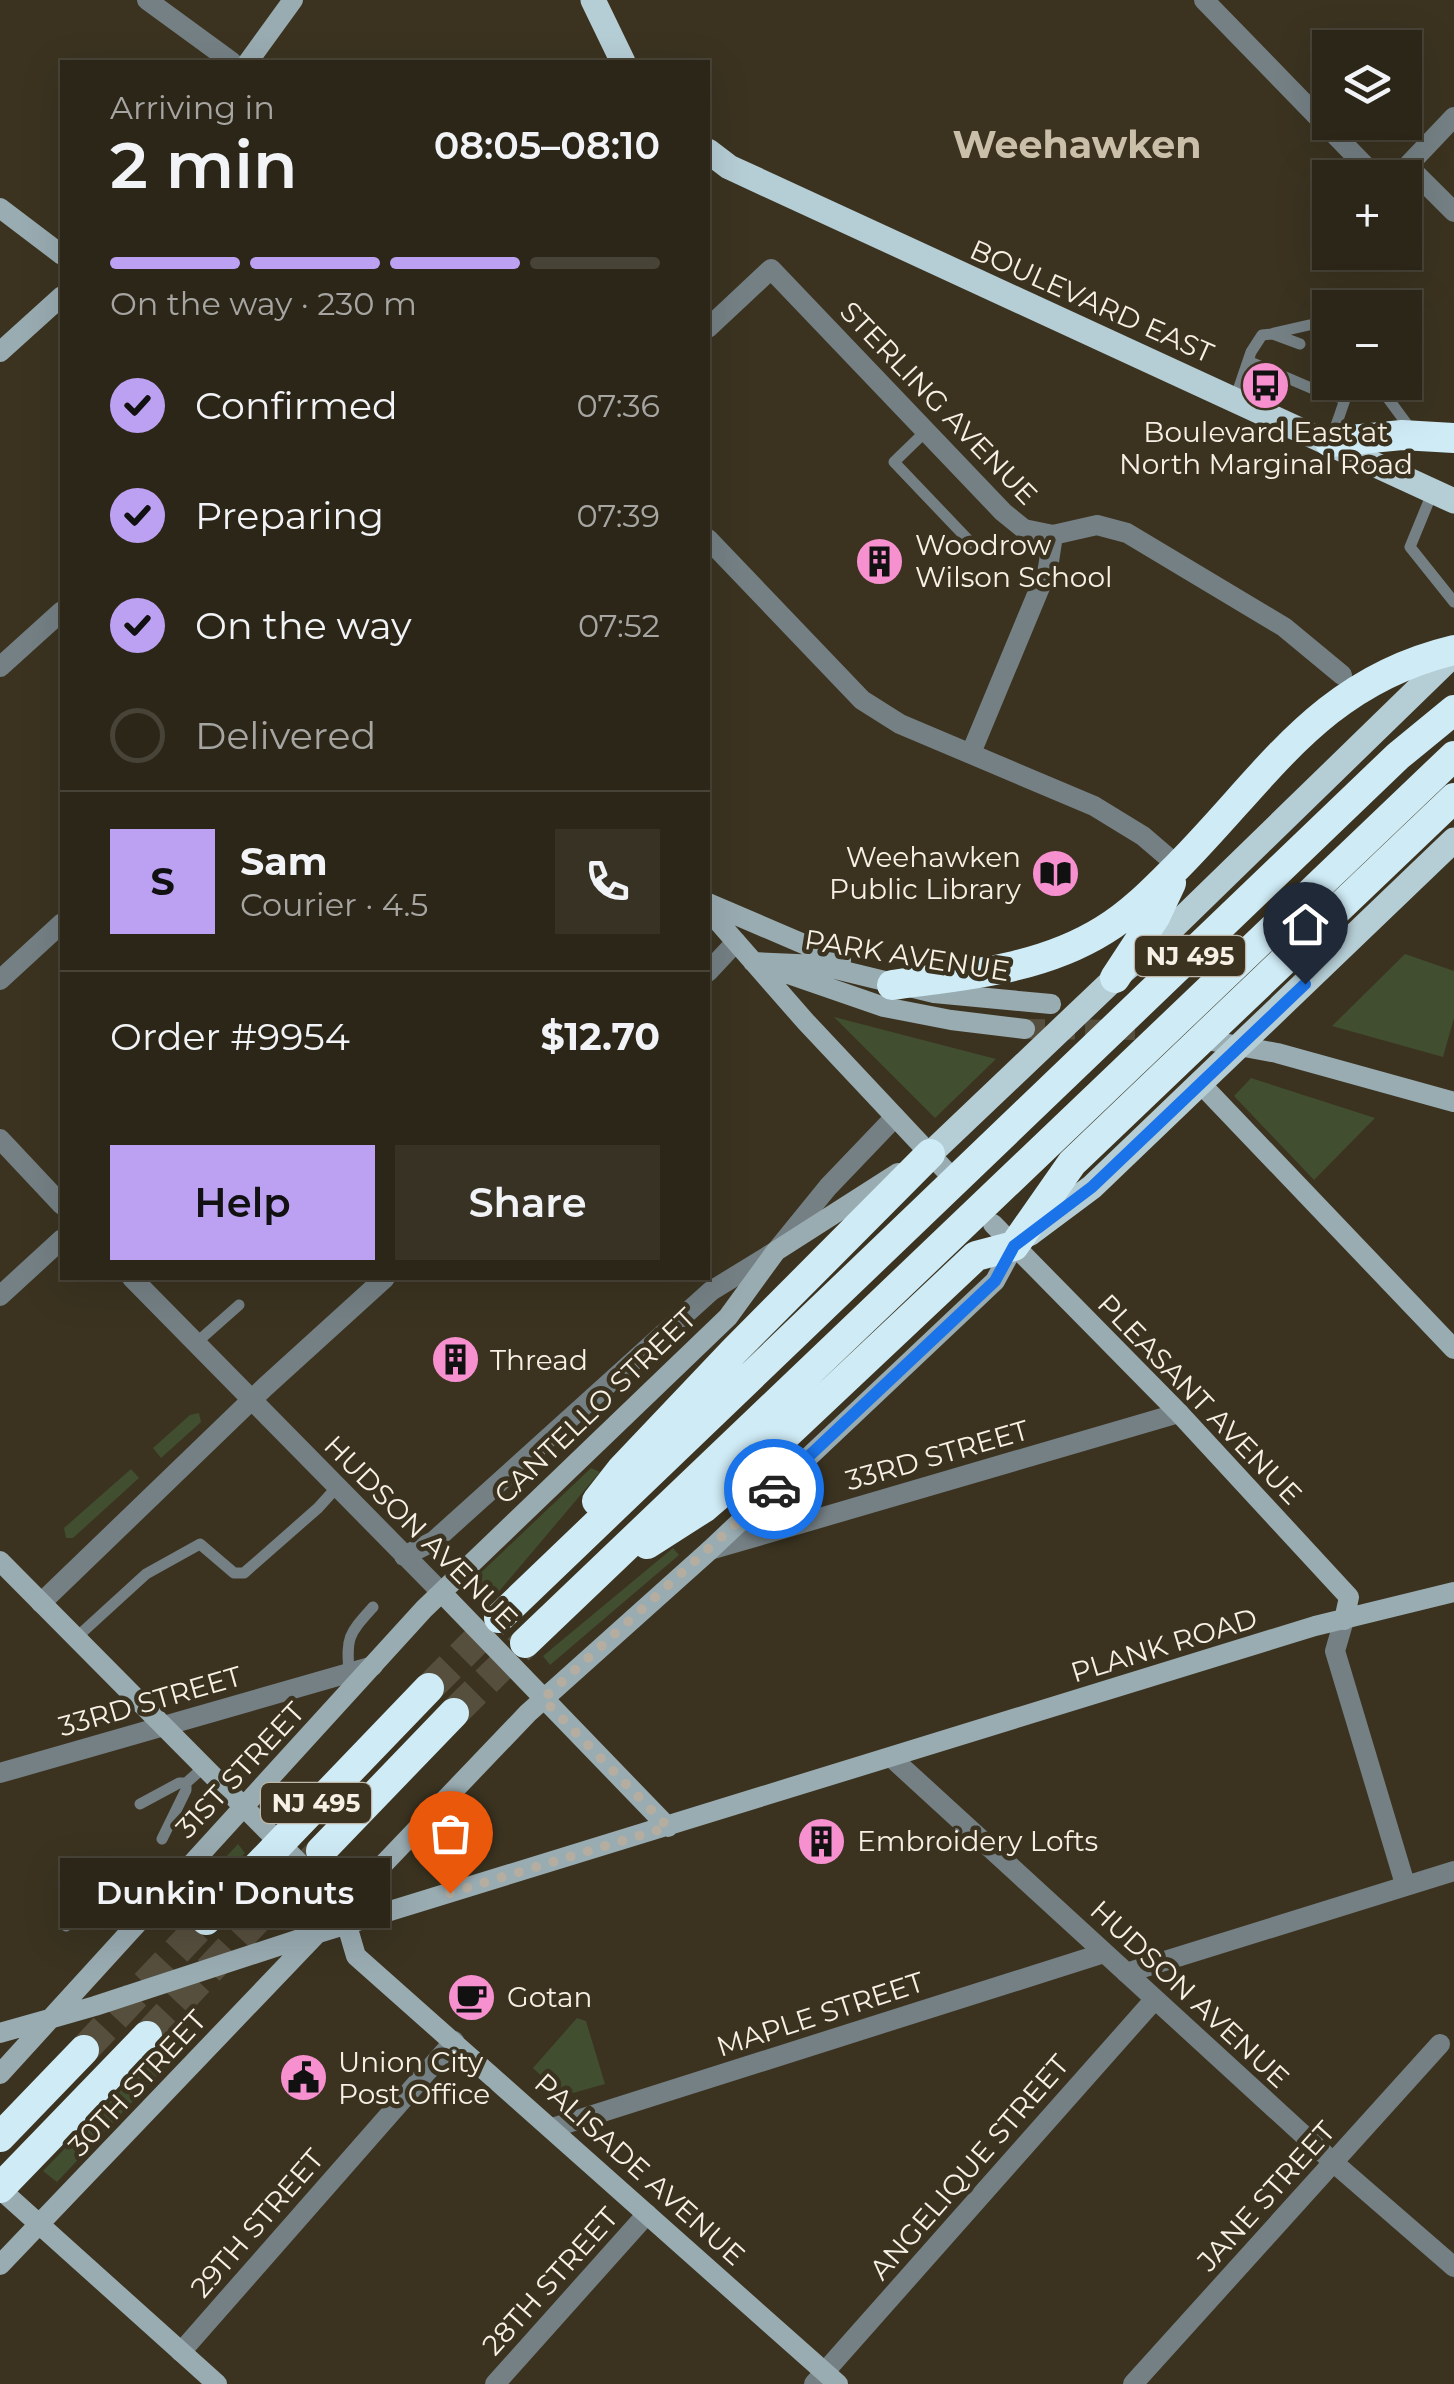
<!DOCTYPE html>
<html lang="en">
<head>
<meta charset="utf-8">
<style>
  :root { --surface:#2c2618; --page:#383225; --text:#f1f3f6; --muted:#a6a5a2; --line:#484337; --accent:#bca0f2 }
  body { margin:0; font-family:Montserrat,sans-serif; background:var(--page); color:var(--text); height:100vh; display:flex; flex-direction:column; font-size:38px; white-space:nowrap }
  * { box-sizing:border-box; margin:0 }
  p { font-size:32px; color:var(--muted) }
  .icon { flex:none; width:55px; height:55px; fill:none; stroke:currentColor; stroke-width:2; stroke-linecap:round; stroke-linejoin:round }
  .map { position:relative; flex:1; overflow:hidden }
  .side { position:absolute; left:60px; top:60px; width:650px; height:1220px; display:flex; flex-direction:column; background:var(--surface); border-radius:0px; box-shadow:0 10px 40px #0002,0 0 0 2px var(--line) }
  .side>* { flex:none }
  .buttons { position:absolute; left:1312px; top:30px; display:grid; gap:20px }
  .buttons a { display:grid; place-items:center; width:110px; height:110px; border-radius:0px; background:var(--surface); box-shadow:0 10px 40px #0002,0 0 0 2px var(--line); font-size:50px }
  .pin { position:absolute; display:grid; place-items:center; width:85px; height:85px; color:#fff; margin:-102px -42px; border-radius:50% 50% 50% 0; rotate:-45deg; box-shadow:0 0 10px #0007 }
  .pin .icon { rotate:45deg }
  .courier { position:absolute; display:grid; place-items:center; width:100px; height:100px; margin:-50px; border:8px solid #1a73e8; border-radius:50%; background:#fff; color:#222; box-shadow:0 2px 12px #0007 }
  .bubble { position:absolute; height:70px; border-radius:0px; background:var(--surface); box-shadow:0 10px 40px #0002,0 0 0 2px var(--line); font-size:32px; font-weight:600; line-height:70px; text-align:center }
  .overview em { font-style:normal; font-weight:600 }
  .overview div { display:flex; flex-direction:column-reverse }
  .overview { display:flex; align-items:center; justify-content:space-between; height:170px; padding:0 50px }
  h1 { font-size:65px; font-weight:600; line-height:75px }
  .bar { display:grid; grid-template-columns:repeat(4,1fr); gap:15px 10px; align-content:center; height:120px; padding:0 50px }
  .bar i { height:12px; border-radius:8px; background:var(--line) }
  .bar .current { background:var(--accent) }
  .bar p { grid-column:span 4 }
  .line { display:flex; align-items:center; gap:25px; padding:0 50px; border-top:2px solid var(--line) }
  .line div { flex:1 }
  .round { display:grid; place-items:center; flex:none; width:105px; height:105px; border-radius:0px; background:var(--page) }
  ol { padding:0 50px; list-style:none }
  li { display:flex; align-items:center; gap:30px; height:110px }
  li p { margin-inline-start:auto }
  li .icon { padding:10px; border-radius:50%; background:var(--accent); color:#111; stroke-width:4 }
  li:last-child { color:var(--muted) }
  li i { width:55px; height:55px; border:5px solid var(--line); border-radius:50% }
  .button { display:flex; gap:20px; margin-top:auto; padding:20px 50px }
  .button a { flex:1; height:115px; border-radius:0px; background:var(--accent); color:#111; font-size:40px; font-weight:600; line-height:115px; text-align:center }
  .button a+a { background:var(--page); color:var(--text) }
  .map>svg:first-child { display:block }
  .green { fill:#414e2f }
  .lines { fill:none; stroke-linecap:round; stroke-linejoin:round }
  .secondary-tunnel { stroke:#574f3e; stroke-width:20; stroke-dasharray:20 10; stroke-linecap:butt }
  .highway-tunnel { stroke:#574f3e; stroke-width:30; stroke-dasharray:30 15; stroke-linecap:butt }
  .lane { stroke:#758085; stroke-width:11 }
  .street { stroke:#758085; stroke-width:20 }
  .secondary { stroke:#99acb2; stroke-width:20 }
  .primary { stroke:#b5cdd5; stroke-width:25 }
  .highway { stroke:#cfebf5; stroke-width:30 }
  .done { stroke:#b5aea0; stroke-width:10; stroke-dasharray:0 18 }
  .route { stroke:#1a73e8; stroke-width:12 }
  .labels { text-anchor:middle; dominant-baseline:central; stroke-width:9; stroke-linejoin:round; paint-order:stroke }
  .shield { fill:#3b3320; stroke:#beb7aa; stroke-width:2.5 }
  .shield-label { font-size:25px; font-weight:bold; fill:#f6f0e5 }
  .street-label { font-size:28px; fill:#f6f0e5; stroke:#3b3320 }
  .poi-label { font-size:28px; fill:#f6f0e5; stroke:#3b3320; text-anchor:start }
  .district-label { font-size:38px; font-weight:bold; fill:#cabfa9; stroke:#3b3320 }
</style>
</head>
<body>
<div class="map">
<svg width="1454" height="2384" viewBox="0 0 1454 2384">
  <rect width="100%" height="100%" fill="#3b3320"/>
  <!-- green -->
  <path class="green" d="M 1405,954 L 1454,971 L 1454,1018 L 1443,1057 L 1332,1026 Z
    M 834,1017 L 996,1059 L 935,1118 Z
    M 1251,1078 L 1375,1118 L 1314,1180 L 1234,1096 Z
    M 199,1413 L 201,1422 L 161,1458 L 153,1448 L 190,1415 Z
    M 591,1468 L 600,1472 L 490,1602 L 470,1583 Z
    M 131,1469 L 139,1478 L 73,1538 L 66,1538 L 64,1528 Z
    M 673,1548 L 679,1555 L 550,1665 L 543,1656 Z
    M 238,1844 L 245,1853 L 198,1901 L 191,1894 Z
    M 577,2018 L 586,2021 L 605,2084 L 562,2096 L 533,2068 Z
    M 155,2055 L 167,2065 L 57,2182 L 43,2171 Z"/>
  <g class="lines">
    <!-- secondary-tunnel -->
    <path class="secondary-tunnel" d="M 1025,1029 L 1140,1030"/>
    <!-- highway-tunnel -->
    <path class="highway-tunnel" d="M 429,1688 L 499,1618
      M 454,1713 L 525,1643
      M 147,2036 L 321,1851
      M 84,2050 L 206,1920"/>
    <!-- lane -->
    <path class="lane" d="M 1274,333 L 1309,325
      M 1248,361 L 1318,391 L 1345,399
      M 1376,382 L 1412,431
      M 1235,399 L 1251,352 L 1262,335 L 1273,334 L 1300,344
      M 926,431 L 894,462 L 976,548
      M 1331,440 L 1351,382
      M 1433,491 L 1410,547 L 1454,602
      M 196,1343 L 239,1305
      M 77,1637 L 146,1574 L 200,1544 L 234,1573 L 244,1573 L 318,1508 L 337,1487
      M 349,1672 C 346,1636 349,1634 373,1607
      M 140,1804 L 179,1783 L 186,1783 L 204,1767
      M 162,1839 L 186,1790 L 186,1783
      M 66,1926 L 112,1882 L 149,1911"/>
    <!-- street -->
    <path class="street" d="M 147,0 L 232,62
      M 1204,0 L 1377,178
      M 1408,166 L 1454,212
      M 1396,178 L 1454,117
      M 708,328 L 771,269 L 1003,512 L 1024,529 L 1053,535 L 1097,525 L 1127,533 L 1284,627 L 1342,675
      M 708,539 L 862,700 L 900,724 L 1094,806 L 1143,836 L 1178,866
      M 0,667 L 62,611
      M 971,753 L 1048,568 L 1053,535
      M 708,972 L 736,942
      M 0,980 L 62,923
      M 0,1139 L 62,1205
      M 132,1278 L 442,1593
      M 0,1296 L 62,1239
      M 710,1550 L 1179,1413
      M 404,1556 L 434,1541 L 711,1291 L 776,1251 L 828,1187 L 895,1117
      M 41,1603 L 265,1387 L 385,1278
      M 1344,1620 L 1335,1651 L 1405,1884
      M 892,1758 L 1333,2162 L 1454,2267
      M 0,1773 L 373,1666
      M 1126,1973 L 1454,1871
      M 552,2128 L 1104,1953
      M 181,2352 L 454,2041
      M 495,2384 L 647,2214
      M 814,2384 L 1155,1999
      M 1133,2384 L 1440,2044"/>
    <!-- secondary -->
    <path class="secondary" d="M 248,62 L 293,0
      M 0,208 L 62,255
      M 0,352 L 62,296
      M 708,903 L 841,960
      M 708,910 L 806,1022 L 946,1171
      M 753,962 L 819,965 L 934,993 L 1051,1004
      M 774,969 L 884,1007 L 951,1020 L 1025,1029
      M 1196,1038 L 1277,1053 L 1454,1102
      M 1200,1083 L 1454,1349
      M 993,1224 L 1179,1413 L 1349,1597 L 1344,1620
      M 0,1561 L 341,1905 L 356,1956 L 838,2384
      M 442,1593 L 668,1827
      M 0,2033 L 95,2006 L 312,1935 L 1315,1626 L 1454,1592
      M 0,2074 L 424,1609 L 728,1317 L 776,1251 L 898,1173
      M 0,2189 L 217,2384
      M 0,2265 L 528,1713 L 710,1550 L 995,1281 L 1014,1246"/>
    <!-- primary -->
    <path class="primary" d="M 593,0 L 623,62
      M 708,151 L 729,167 L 1454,501
      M 930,1154 L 1115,978 L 1156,944 L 1454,654
      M 1029,1234 L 1092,1187 L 1454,840"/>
    <!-- highway -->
    <path class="highway" d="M 1330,442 L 1402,435 L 1454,438
      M 1115,978 L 1155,917 L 1171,883
      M 892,985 C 965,975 1040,970 1104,930 C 1132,913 1155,889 1178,866 C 1269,774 1320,682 1454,650
      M 597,1501 L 622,1469 L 734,1351 L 930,1154
      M 647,1544 L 705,1507 L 755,1464 L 976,1256 L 1014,1246 L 1072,1163 L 1454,798
      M 499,1618 L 1398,756 L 1454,710
      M 525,1643 L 1454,756
      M 321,1851 L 454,1713
      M 206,1920 L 429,1688
      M 0,2137 L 84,2050
      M 0,2188 L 147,2036"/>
  </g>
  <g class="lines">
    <!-- done -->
    <path class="done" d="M 450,1893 L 668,1827 L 543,1699 L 774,1489"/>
    <!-- route -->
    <path class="route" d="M 774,1489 L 995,1281 L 1014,1246 L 1092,1187 L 1305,984"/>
  </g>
  <!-- icons -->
  <defs>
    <symbol id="bus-disc" viewBox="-11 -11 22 22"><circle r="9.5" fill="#f690cf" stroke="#3b3320"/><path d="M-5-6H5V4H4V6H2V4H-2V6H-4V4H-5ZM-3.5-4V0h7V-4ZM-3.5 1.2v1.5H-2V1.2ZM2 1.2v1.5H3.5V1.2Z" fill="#111"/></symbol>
    <symbol id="building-disc" viewBox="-11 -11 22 22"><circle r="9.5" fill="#f690cf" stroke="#3b3320"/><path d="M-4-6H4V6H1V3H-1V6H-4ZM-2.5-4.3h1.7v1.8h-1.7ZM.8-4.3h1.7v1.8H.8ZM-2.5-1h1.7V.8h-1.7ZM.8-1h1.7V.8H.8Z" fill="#111"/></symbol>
    <symbol id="library-disc" viewBox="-11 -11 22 22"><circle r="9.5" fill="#f690cf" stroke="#3b3320"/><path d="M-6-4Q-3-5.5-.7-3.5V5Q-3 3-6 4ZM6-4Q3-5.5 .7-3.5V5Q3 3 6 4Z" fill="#111"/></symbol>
    <symbol id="cafe-disc" viewBox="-11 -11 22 22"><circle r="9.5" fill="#f690cf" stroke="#3b3320"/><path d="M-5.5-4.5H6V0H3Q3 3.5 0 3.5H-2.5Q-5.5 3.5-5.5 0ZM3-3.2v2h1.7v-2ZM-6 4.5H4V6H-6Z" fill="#111"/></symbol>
    <symbol id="civic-disc" viewBox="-11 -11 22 22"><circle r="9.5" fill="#f690cf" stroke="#3b3320"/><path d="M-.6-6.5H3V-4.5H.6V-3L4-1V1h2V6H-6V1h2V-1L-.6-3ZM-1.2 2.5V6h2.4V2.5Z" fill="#111"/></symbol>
  </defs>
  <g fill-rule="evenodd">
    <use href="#bus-disc" x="1238" y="358" width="55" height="55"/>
    <use href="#building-disc" x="852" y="534" width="55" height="55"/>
    <use href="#library-disc" x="1028" y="846" width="55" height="55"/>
    <use href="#building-disc" x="428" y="1332" width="55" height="55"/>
    <use href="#building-disc" x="794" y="1814" width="55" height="55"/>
    <use href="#cafe-disc" x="444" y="1970" width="55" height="55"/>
    <use href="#civic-disc" x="276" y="2050" width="55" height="55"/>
  </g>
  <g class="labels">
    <!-- shield labels -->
    <g class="shield">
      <rect x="1135" y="936" width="110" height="40" rx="8"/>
      <rect x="261" y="1783" width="110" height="40" rx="8"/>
    </g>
    <g class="shield-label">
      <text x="1190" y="956">NJ 495</text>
      <text x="316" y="1803">NJ 495</text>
    </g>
    <!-- street labels -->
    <g class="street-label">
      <text transform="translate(1092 301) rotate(24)">BOULEVARD EAST</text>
      <text transform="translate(939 403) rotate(46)">STERLING AVENUE</text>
      <text transform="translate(907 955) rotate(9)">PARK AVENUE</text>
      <text transform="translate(1200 1399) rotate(46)">PLEASANT AVENUE</text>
      <text transform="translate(595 1406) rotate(-44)">CANTELLO STREET</text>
      <text transform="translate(937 1455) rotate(-16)">33RD STREET</text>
      <text transform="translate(421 1532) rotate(45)">HUDSON AVENUE</text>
      <text transform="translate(1164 1645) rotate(-17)">PLANK ROAD</text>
      <text transform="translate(150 1701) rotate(-16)">33RD STREET</text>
      <text transform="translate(240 1770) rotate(-47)">31ST STREET</text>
      <text transform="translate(1190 1994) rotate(43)">HUDSON AVENUE</text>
      <text transform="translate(820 2014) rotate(-18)">MAPLE STREET</text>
      <text transform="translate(137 2083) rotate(-47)">30TH STREET</text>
      <text transform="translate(969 2167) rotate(-49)">ANGELIQUE STREET</text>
      <text transform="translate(640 2169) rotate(42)">PALISADE AVENUE</text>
      <text transform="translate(1266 2196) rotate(-48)">JANE STREET</text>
      <text transform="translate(257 2223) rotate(-49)">29TH STREET</text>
      <text transform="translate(550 2281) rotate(-48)">28TH STREET</text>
    </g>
    <!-- poi labels -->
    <g class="poi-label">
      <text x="1266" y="432" text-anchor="middle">Boulevard East at<tspan x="1266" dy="32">North Marginal Road</tspan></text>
      <text x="915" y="545">Woodrow<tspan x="915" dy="32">Wilson School</tspan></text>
      <text x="1021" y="857" text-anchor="end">Weehawken<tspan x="1021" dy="32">Public Library</tspan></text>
      <text x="490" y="1360">Thread</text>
      <text x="857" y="1841">Embroidery Lofts</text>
      <text x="507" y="1997">Gotan</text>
      <text x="338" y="2062">Union City<tspan x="338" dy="32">Post Office</tspan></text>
    </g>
    <!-- district labels -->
    <g class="district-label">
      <text x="1077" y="144">Weehawken</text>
    </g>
  </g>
</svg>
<div class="buttons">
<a><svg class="icon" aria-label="layers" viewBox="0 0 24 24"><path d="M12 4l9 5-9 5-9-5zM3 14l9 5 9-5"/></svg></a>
<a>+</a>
<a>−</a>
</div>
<div class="pin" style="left:450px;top:1893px;background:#ea580c"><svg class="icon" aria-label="bag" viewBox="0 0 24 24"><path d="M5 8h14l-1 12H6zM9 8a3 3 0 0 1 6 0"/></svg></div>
<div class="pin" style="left:1305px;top:984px;background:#1f2937"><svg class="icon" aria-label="home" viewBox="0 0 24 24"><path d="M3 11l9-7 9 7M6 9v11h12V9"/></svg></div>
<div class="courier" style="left:774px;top:1489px"><svg class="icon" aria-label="car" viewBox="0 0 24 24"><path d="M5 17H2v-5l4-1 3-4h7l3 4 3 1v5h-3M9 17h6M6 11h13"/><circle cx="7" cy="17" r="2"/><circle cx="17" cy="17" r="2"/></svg></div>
<div class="bubble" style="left:60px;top:1858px;width:330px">Dunkin' Donuts</div>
<section class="side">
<div class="overview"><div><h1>2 min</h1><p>Arriving in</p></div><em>08:05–08:10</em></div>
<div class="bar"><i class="current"></i><i class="current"></i><i class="current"></i><i></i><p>On the way · 230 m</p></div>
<ol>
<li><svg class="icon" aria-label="check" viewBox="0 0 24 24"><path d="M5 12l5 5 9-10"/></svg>Confirmed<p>07:36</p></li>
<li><svg class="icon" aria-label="check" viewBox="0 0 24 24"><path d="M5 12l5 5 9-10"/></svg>Preparing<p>07:39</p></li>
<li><svg class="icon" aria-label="check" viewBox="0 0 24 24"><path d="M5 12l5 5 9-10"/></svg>On the way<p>07:52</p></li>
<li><i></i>Delivered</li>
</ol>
<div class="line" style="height:180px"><b class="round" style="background:var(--accent);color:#111">S</b><div><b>Sam</b><p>Courier · 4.5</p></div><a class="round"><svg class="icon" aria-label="phone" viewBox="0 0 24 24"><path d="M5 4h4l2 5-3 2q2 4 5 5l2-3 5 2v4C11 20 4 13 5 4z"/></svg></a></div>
<div class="line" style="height:130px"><div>Order #9954</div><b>$12.70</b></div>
<div class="button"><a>Help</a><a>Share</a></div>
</section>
</div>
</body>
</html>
